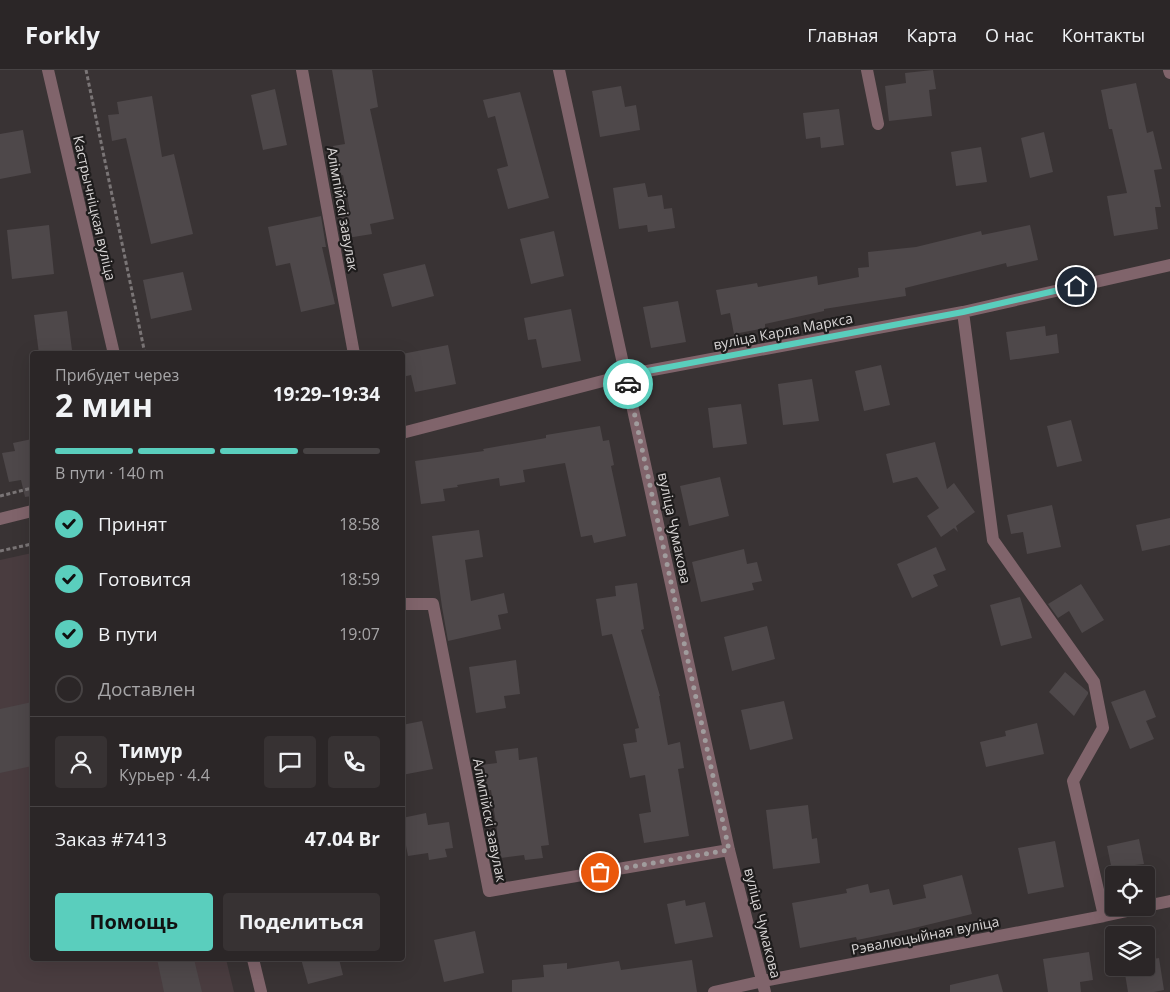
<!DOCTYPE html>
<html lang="ru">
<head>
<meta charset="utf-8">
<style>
  :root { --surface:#2b2627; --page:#373233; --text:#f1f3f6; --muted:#a6a5a7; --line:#474344; --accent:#5acebd }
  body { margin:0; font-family:"Open Sans",sans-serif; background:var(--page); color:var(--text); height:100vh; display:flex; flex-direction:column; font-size:19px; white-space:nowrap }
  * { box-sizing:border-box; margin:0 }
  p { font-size:16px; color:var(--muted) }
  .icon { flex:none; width:28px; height:28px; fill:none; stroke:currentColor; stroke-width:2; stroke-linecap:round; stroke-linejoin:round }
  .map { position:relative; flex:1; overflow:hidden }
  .sheet { position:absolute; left:30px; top:281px; width:375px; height:610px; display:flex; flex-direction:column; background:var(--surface); border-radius:5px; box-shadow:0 5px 20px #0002,0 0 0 1px var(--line) }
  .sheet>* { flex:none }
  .buttons { position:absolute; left:1105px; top:796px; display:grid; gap:10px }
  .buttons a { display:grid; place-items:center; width:50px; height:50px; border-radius:5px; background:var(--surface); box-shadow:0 5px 20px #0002,0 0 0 1px var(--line); font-size:25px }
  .pin { position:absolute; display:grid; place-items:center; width:42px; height:42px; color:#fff; margin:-21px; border:2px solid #fff; border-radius:50%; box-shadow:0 1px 5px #0007 }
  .courier { position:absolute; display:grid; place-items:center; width:50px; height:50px; margin:-25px; border:4px solid #5acebd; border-radius:50%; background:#fff; color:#222; box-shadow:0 1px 6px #0007 }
  .headline em { font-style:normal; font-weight:700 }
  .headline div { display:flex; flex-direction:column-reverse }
  .headline { display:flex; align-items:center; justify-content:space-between; height:85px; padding:0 25px }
  h1 { font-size:32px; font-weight:700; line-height:38px }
  .bar { display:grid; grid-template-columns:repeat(4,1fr); gap:8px 5px; align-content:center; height:60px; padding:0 25px }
  .bar i { height:6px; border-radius:4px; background:var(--line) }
  .bar .current { background:var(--accent) }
  .bar p { grid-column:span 4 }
  .line { display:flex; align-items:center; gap:12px; padding:0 25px; border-top:1px solid var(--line) }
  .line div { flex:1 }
  .round { display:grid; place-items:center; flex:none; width:52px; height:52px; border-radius:5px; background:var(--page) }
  ol { padding:0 25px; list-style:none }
  li { display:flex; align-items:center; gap:15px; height:55px }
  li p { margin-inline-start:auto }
  li .icon { padding:5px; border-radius:50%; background:var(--accent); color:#111; stroke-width:4 }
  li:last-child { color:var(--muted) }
  li i { width:28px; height:28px; border:2px solid var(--line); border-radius:50% }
  .primary-button { display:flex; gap:10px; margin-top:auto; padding:10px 25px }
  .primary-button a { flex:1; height:58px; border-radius:5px; background:var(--accent); color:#111; font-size:20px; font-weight:700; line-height:58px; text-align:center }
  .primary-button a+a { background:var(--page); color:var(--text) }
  header { display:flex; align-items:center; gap:30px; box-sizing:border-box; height:70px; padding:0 25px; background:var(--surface); border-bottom:1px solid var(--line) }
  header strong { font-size:24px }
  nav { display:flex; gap:28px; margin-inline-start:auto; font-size:18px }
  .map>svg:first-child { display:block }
  .built { fill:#493c3f }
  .building { fill:#4e484a }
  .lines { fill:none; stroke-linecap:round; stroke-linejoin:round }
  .path { stroke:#7a7576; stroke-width:3; stroke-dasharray:4 2.5; stroke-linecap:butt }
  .minor { stroke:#80646b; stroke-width:12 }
  .done { stroke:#a09c9d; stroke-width:5; stroke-dasharray:0 9 }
  .route { stroke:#5acebd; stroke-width:6 }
  .labels { text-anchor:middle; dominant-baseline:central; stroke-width:4.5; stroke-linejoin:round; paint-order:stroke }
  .street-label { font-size:14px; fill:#d8d5d5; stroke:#1e1c1c }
</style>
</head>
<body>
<header>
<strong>Forkly</strong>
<nav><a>Главная</a><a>Карта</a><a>О нас</a><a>Контакты</a></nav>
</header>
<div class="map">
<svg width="1170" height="922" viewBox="0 0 1170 922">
  <rect width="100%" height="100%" fill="#393334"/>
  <!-- built -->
  <path class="built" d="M 32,483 L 32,889 L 226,889 L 234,922 L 0,922 L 0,490 Z"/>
  <!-- building -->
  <path class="building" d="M 332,0 L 372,0 L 378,37 L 370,39 L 394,149 L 370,154 L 372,164 L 341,169 L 337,143 L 350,141 L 343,105 L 339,106 L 333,76 L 345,74 Z
    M 933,0 L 936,19 L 929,20 L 932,46 L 889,51 L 885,16 L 906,13 L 905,3 Z
    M 1136,13 L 1147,63 L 1153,61 L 1162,99 L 1154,100 L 1161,137 L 1155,137 L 1158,159 L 1114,166 L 1107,126 L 1127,123 L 1112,59 L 1109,59 L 1101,20 Z
    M 621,16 L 625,37 L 636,35 L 640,60 L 600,67 L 592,21 Z
    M 275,19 L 287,75 L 263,80 L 251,25 Z
    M 520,22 L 549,128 L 508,139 L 497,99 L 508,96 L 495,46 L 488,48 L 483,30 Z
    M 152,26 L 162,87 L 174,84 L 193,164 L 151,174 L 126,68 L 112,71 L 108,45 L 119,44 L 117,32 Z
    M 839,39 L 844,75 L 821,78 L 820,67 L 806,69 L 803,43 Z
    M 23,60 L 31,103 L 0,109 L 0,64 Z
    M 1044,62 L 1053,102 L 1030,108 L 1021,68 Z
    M 981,77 L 987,112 L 956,116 L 951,82 Z
    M 645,113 L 648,127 L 662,125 L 664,139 L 672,138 L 675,158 L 648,162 L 647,155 L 619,159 L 613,118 Z
    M 321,146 L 326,177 L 322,177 L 335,234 L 301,242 L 290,193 L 276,196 L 268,157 Z
    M 49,155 L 54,204 L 12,209 L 7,160 Z
    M 1030,155 L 1038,190 L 1007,197 L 1006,193 L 905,218 L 906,226 L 824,239 L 824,241 L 765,254 L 765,258 L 734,264 L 730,243 L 721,245 L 716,220 L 757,213 L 758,217 L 817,206 L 818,215 L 859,207 L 858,198 L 869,197 L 868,182 L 916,177 L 981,161 L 982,165 Z
    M 554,161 L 564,206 L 531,214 L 520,169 Z
    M 425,194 L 434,226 L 392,237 L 383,204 Z
    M 183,202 L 192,240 L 151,249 L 143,210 Z
    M 678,231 L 686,272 L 651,278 L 643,237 Z
    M 571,239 L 581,291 L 542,298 L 536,269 L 528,270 L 524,248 Z
    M 67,241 L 72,280 L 39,284 L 34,245 Z
    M 1045,256 L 1046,266 L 1057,264 L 1059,283 L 1010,290 L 1006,262 Z
    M 448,275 L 456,314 L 415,322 L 411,305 L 402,307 L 402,284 Z
    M 881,295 L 890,335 L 864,341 L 855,301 Z
    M 812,309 L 819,351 L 783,355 L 778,314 Z
    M 741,334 L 747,374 L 713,378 L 708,338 Z
    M 1071,350 L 1082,391 L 1057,397 L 1047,356 Z
    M 600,356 L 603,371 L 609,370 L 614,395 L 611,396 L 626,466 L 594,473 L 592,465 L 581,467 L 565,393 L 523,400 L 525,412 L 500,416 L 499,408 L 457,415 L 458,417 L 443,419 L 445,431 L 421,434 L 415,391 L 484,381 L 483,379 L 546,368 L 546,365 Z
    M 32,369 L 32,426 L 25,427 L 21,410 L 9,412 L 2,383 L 15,381 L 13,373 Z
    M 935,372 L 947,419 L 954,413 L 975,442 L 956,456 L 958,462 L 954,458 L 941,467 L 927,446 L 939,438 L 917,407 L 893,413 L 886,384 Z
    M 720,407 L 729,446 L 689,456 L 680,416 Z
    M 1052,435 L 1061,477 L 1027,484 L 1023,462 L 1011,464 L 1007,445 Z
    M 1170,448 L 1170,475 L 1142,481 L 1136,455 Z
    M 479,460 L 483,487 L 465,490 L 471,531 L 504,523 L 508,543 L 498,545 L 501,559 L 448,571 L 442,537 L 432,466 Z
    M 936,477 L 946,500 L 933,505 L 938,516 L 912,528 L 897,494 Z
    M 744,479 L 747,494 L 757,492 L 762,511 L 752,513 L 754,520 L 701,532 L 692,492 Z
    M 637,513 L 644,559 L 641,560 L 660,626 L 659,626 L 668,675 L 680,672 L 684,698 L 678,699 L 689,766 L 644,773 L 639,744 L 651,742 L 645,705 L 630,708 L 623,674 L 637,672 L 635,659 L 639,658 L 612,564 L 602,566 L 596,529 L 616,526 L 615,516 Z
    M 1081,514 L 1104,550 L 1082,563 L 1069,541 L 1058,548 L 1048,534 Z
    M 1020,527 L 1032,568 L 1001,576 L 990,535 Z
    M 767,556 L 775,589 L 732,601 L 724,567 Z
    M 516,590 L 520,624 L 504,626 L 506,638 L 476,643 L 469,597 Z
    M 1065,602 L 1088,622 L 1088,624 L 1074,646 L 1049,622 Z
    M 1145,620 L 1156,647 L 1146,651 L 1154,669 L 1130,679 L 1111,632 Z
    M 784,631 L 793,669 L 750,680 L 741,640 Z
    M 32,632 L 32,696 L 0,703 L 0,639 Z
    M 422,651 L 433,699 L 402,705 L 402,655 Z
    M 1037,653 L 1044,684 L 986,697 L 980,672 L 1006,666 L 1005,661 Z
    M 518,678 L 519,690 L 537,687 L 549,775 L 541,776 L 543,788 L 525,790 L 524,785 L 501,788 L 491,720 L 484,721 L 481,695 L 497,693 L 495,681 Z
    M 808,735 L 812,769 L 817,768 L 820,793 L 773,799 L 766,740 Z
    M 426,743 L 428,755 L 449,752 L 453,778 L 445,779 L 447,787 L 429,790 L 428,783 L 408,786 L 402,755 L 402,748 Z
    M 1139,769 L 1144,794 L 1135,795 L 1138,805 L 1113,805 L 1107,776 Z
    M 1055,771 L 1064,817 L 1028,824 L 1018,778 Z
    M 962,805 L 972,844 L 906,860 L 857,870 L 856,867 L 800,878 L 792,833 L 847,823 L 846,819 L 868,814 L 870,823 L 889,819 L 893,835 L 926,828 L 923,815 Z
    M 685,830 L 686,836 L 705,832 L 713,867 L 675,874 L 667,834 Z
    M 475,861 L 484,903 L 444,912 L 434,870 Z
    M 1089,882 L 1093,910 L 1080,912 L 1081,922 L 1048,922 L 1043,889 Z
    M 1159,888 L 1164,920 L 1154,922 L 1128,922 L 1124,898 L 1146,898 L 1146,890 Z
    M 157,889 L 194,889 L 202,922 L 164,922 Z
    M 301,889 L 339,889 L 343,905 L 308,914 Z
    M 692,890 L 697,922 L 512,922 L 512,910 L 544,907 L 543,895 L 567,893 L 567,899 L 619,891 L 621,900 Z
    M 998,904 L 1003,922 L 950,922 L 950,915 Z"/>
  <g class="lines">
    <!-- path -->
    <path class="path" d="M 86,0 L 145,284
      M 0,426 L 32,418
      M 0,481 L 32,474"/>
    <!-- minor -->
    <path class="minor" d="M 48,0 L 114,284
      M 302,0 L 354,284
      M 559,0 L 729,780 L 765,922
      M 867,0 L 878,54
      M 1169,0 L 1170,3
      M 963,242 L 993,470 L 1094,612 L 1103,658 L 1073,711 L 1104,846
      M 402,363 L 626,305 L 963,242 L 1170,195
      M 0,449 L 32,441
      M 402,534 L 433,534 L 489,821 L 729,780
      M 1146,836 L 1170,831
      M 253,889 L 261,922
      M 714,922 L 763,911 L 1104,846 L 1141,838"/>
  </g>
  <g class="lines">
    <!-- done -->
    <path class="done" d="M 600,802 L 729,780 L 628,314"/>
    <!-- route -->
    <path class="route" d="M 628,314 L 626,305 L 963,242 L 1076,216"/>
  </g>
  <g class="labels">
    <!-- street labels -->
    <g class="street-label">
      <text transform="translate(95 138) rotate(77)">Кастрычніцкая вуліца</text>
      <text transform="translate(343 139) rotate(80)">Алімпійскі завулак</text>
      <text transform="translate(783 261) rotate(-11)">вуліца Карла Маркса</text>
      <text transform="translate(675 458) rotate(78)">вуліца Чумакова</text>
      <text transform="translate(490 750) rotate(79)">Алімпійскі завулак</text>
      <text transform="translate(763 853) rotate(76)">вуліца Чумакова</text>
      <text transform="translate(925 865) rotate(-11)">Рэвалюцыйная вуліца</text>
    </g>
  </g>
</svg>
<div class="buttons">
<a><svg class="icon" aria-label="locate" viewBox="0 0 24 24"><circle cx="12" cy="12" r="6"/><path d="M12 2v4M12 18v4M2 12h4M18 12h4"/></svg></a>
<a><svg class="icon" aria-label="layers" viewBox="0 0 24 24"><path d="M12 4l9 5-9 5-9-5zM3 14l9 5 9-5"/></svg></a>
</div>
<div class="pin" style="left:600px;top:802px;background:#ea580c"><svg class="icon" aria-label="bag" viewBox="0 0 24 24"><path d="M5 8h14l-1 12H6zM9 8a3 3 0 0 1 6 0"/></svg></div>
<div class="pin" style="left:1076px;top:216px;background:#1f2937"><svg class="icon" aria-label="home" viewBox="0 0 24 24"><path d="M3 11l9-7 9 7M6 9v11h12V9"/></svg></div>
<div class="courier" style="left:628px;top:314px"><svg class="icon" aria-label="car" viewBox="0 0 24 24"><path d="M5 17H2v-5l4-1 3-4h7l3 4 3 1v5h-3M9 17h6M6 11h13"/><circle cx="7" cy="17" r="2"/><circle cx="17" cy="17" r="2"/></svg></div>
<section class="sheet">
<div class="headline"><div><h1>2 мин</h1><p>Прибудет через</p></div><em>19:29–19:34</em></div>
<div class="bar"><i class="current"></i><i class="current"></i><i class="current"></i><i></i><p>В пути · 140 m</p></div>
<ol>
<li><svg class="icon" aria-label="check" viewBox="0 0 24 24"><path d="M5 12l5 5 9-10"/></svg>Принят<p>18:58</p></li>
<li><svg class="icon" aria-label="check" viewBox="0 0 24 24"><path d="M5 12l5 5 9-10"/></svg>Готовится<p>18:59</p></li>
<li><svg class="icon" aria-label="check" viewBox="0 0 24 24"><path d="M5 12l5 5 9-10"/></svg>В пути<p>19:07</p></li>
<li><i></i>Доставлен</li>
</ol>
<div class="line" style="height:90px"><a class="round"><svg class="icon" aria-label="person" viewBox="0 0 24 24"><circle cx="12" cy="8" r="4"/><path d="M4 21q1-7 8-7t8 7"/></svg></a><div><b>Тимур</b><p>Курьер · 4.4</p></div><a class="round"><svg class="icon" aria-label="chat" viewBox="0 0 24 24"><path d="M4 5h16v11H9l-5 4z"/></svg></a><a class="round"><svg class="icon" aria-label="phone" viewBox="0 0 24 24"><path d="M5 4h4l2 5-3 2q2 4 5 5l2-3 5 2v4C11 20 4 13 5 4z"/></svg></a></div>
<div class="line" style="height:65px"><div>Заказ #7413</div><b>47.04 Br</b></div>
<div class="primary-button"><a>Помощь</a><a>Поделиться</a></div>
</section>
</div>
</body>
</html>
